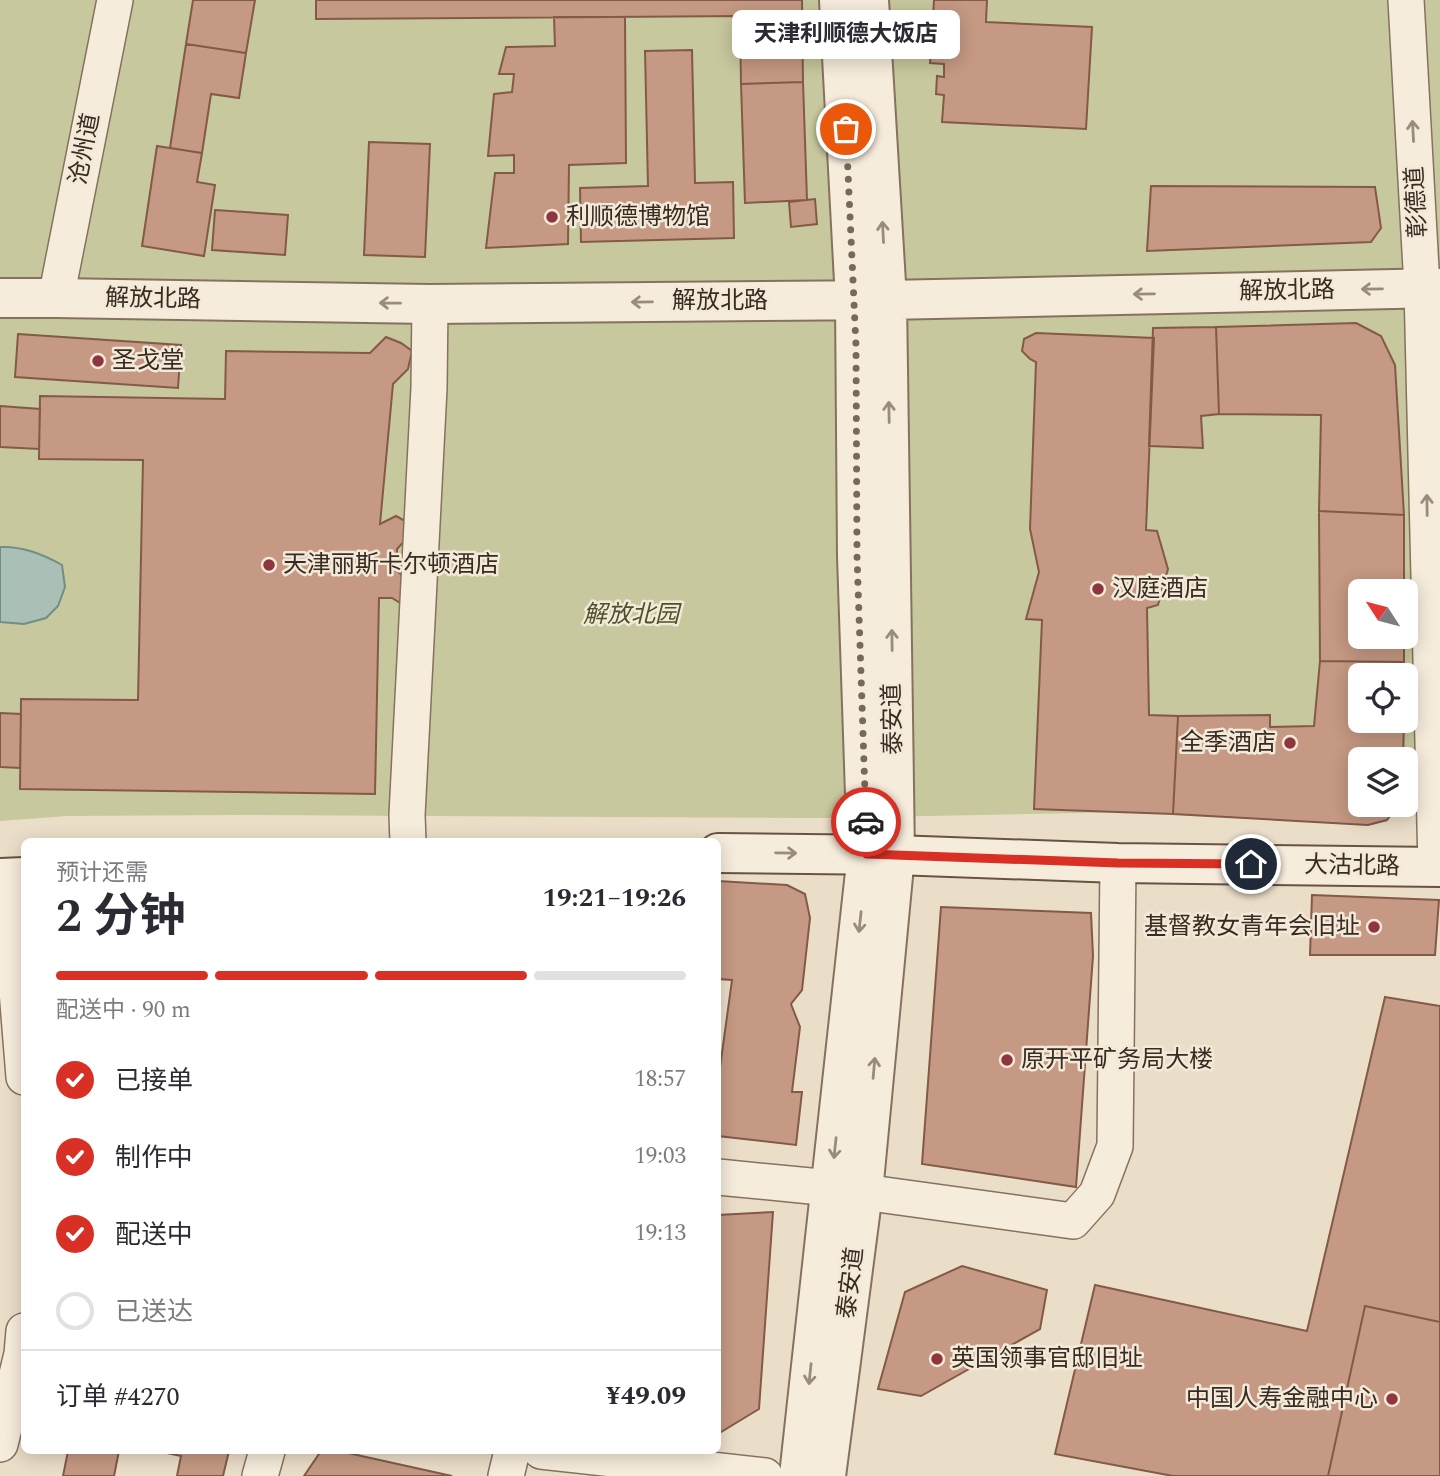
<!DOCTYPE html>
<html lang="zh">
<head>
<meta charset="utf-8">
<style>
  :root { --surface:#fff; --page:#f7f7f7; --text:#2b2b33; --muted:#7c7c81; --line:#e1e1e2; --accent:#d93025 }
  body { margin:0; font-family:Spectral,"Noto Sans SC",serif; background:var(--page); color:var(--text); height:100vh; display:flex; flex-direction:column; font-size:26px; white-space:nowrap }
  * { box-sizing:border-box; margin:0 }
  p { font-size:23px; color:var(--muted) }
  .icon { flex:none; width:38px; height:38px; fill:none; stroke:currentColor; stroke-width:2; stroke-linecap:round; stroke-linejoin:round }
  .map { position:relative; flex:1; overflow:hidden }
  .sheet { position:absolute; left:21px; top:838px; width:700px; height:616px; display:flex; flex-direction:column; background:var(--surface); border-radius:10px; box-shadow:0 4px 18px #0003 }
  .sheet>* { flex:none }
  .needle { width:46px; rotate:306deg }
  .buttons { position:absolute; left:1348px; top:579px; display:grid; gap:14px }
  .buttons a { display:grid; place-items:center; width:70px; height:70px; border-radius:10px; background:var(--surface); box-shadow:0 4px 18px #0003; font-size:35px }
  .pin { position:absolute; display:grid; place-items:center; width:60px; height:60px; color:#fff; margin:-30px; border:4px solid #fff; border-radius:50%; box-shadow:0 2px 7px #0007 }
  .courier { position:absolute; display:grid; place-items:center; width:70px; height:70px; margin:-35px; border:5px solid #d93025; border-radius:50%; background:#fff; color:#222; box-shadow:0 2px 9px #0007 }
  .bubble { position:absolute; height:49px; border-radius:10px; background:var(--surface); box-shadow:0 4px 18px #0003; font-size:23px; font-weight:700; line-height:49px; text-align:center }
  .overview em { font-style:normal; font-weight:700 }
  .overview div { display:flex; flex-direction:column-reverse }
  .overview { display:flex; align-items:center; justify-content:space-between; height:119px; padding:0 35px }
  h1 { font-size:46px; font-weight:700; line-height:52px }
  .bar { display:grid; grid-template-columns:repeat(4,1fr); gap:10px 7px; align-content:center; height:84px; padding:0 35px }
  .bar i { height:9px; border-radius:5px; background:var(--line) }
  .bar .active { background:var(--accent) }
  .bar p { grid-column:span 4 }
  .line { display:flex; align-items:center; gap:18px; padding:0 35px; border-top:2px solid var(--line) }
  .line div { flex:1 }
  ol { padding:0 35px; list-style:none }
  li { display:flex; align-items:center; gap:21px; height:77px }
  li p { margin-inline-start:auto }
  li .icon { padding:7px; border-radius:50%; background:var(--accent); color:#fff; stroke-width:4 }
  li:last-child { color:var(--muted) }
  li i { width:38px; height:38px; border:4px solid var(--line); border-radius:50% }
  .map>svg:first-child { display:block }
  .green { fill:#c7c89e; fill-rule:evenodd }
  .water { fill:#aac0b7; stroke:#718e84; stroke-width:2 }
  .building { fill:#c59983; stroke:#835a48; stroke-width:2 }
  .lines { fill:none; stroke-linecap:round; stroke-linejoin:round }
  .minor-casing { stroke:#86715f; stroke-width:38 }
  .tertiary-casing { stroke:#86715f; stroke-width:42 }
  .secondary-casing { stroke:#685242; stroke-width:42 }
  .minor { stroke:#f6ecdc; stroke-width:35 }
  .tertiary { stroke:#f6ecdc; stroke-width:38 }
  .secondary { stroke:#f6ecdc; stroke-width:38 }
  .oneway { stroke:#978c7f }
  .done { stroke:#776a5c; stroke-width:7; stroke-dasharray:0 12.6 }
  .route { stroke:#d93025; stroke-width:9 }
  .poi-dot { fill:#8f353d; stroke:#f3e9d8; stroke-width:2.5 }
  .labels { text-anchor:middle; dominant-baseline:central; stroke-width:5; stroke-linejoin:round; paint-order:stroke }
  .street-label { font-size:24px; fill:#382b22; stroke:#f3e9d8 }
  .poi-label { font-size:24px; fill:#382b22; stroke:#f3e9d8; text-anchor:start }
  .park-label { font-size:24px; font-style:italic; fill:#4b522a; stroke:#f3e9d8 }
</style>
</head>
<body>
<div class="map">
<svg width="1440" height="1476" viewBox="0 0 1440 1476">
  <rect width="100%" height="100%" fill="#ebdec9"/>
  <!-- green -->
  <path class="green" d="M 0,0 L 1440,0 L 1440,806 L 827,818 L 238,815 L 68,816 L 0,821 ZM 1360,592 L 1405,592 L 1405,637 L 1360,637 ZM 1360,676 L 1405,676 L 1405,721 L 1360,721 ZM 1360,760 L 1405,760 L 1405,805 L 1360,805 Z"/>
  <!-- water -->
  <path class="water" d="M 0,547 C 22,546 43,554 62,565 L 65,587 L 58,606 L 46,618 L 24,624 L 0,622 Z"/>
  <!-- building -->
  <path class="building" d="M 193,0 L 255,0 L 246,53 L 186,44 Z
    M 316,0 L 802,0 L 803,82 L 741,84 L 740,16 L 316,19 Z
    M 934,0 L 987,0 L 986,22 L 1092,27 L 1086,129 L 942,122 L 944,95 L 936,94 L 937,76 L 944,77 L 944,64 L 930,63 Z
    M 554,17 L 625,17 L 626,163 L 569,165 L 568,244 L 486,248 L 495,173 L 514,173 L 514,155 L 488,156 L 494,94 L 512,92 L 514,74 L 499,74 L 506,47 L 555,46 Z
    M 186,44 L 246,53 L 239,98 L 211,94 L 202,153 L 170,148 Z
    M 692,50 L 695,183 L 733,182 L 734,238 L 581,242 L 580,188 L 648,186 L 645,51 Z
    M 803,82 L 807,200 L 745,203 L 741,84 Z
    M 369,142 L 430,144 L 425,257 L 364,255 Z
    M 157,146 L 202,153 L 197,182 L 215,185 L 204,256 L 142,246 Z
    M 1151,186 L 1375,187 L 1381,228 L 1371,242 L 1147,251 Z
    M 815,199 L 817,224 L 791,227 L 789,202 Z
    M 215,210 L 288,215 L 285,255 L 212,250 Z
    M 1356,323 L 1381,336 L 1395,365 L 1404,515 L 1319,511 L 1321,415 L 1219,414 L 1216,327 Z
    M 1216,327 L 1219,414 L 1201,416 L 1203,448 L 1149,446 L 1153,328 Z
    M 1036,333 L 1154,338 L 1146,530 L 1157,531 L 1168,569 L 1158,605 L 1147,608 L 1149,715 L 1178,716 L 1173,814 L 1034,809 L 1042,620 L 1026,619 L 1039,572 L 1030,529 L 1036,362 L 1030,359 L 1022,351 L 1024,339 Z
    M 18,334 L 181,345 L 178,388 L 15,377 Z
    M 386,337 L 401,343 L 412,351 L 408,369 L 393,384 L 380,524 L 396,516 L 407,522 L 410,535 L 397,549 L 397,570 L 415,590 L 405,606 L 392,598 L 379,598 L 375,794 L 20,789 L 21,699 L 138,700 L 143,460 L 39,459 L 40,396 L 225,399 L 226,351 L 370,353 Z
    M 0,406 L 40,409 L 39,449 L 0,447 Z
    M 1319,511 L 1404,515 L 1404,592 L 1360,592 L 1360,637 L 1404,637 L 1404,662 L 1320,661 Z
    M 1320,661 L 1404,662 L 1404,676 L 1360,676 L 1360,721 L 1404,721 L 1403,760 L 1360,760 L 1360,805 L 1398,805 L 1387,820 L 1368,825 L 1173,814 L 1178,716 L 1270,715 L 1270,727 L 1314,726 Z
    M 0,713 L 21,714 L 20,768 L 0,767 Z
    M 718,881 L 787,885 L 805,894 L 810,918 L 802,990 L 791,1004 L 800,1027 L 792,1092 L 802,1092 L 796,1145 L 718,1136 L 718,1082 L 732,980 L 718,979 Z
    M 1312,895 L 1439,900 L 1435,955 L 1310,955 Z
    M 941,907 L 1091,913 L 1093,956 L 1076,1187 L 922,1164 Z
    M 1385,997 L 1440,1006 L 1440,1476 L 1173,1476 L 1055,1454 L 1095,1285 L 1307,1331 Z
    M 773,1212 L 759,1409 L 721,1432 L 718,1432 L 718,1215 Z
    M 962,1266 L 1047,1290 L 1040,1329 L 921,1396 L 878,1389 L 905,1292 Z
    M 1365,1306 L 1440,1322 L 1440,1476 L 1328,1476 Z
    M 68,1451 L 119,1451 L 114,1476 L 63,1476 Z
    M 158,1451 L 229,1451 L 223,1476 L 177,1476 L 181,1456 Z
    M 321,1451 L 339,1451 L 452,1476 L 304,1476 Z"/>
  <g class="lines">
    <defs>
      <path id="minor" d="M 1406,0 L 1422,287 L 1436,867
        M 56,298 L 115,0
        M 408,842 L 407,815 L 429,388 L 430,304
        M 8,879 L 24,1077
        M 718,1177 L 831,1188
        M 863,1192 L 1073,1221 L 1097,1194 L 1115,1146 L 1118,863
        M 0,1444 L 22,1354 L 24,1331
        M 541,1451 L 765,1476
        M 260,1476 L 267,1451
        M 506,1476 L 512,1451"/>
      <path id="tertiary" d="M 0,298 L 56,298 L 430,304 L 887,300 L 1440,288
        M 799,1476 L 867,854 L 857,556 L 855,300 L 839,0
        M 826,1476 L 863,1192 L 895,855 L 887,300 L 869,0"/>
      <path id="secondary" d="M 718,853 L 895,855 L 1118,863 L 1440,867
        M 0,878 L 24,877"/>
    </defs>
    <!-- minor casing -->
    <use href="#minor" class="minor-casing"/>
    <!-- tertiary casing -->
    <use href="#tertiary" class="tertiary-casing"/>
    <!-- secondary casing -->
    <use href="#secondary" class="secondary-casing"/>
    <!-- minor -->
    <use href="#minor" class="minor"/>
    <!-- tertiary -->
    <use href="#tertiary" class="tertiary"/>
    <!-- secondary -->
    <use href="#secondary" class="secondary"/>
  </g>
  <!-- one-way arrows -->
  <defs><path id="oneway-shaft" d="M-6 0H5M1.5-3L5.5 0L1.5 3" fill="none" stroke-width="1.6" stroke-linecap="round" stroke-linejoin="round" transform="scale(1.75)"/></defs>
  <g class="oneway">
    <use href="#oneway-shaft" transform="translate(1413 131) rotate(-93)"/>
    <use href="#oneway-shaft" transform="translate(883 232) rotate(-93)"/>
    <use href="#oneway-shaft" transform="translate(1372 289) rotate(179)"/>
    <use href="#oneway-shaft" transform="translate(1144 294) rotate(179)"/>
    <use href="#oneway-shaft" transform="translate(642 302) rotate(179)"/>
    <use href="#oneway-shaft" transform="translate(390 303) rotate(-179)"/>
    <use href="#oneway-shaft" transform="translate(889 412) rotate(-91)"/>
    <use href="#oneway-shaft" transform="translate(1427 505) rotate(-91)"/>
    <use href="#oneway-shaft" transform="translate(892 640) rotate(-91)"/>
    <use href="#oneway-shaft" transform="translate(786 853) rotate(1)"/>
    <use href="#oneway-shaft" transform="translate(860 922) rotate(96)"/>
    <use href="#oneway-shaft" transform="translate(874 1068) rotate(-85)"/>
    <use href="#oneway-shaft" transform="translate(835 1148) rotate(96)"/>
    <use href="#oneway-shaft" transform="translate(810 1374) rotate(96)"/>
  </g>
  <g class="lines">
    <!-- done -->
    <path class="done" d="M 846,129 L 856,346 L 857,556 L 866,822"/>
    <!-- route -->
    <path class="route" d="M 866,822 L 867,854 L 1118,863 L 1251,864"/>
  </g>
  <!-- markers -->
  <g class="poi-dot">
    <circle cx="552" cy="217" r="7"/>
    <circle cx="98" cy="361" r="7"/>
    <circle cx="269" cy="565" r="7"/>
    <circle cx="1098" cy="589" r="7"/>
    <circle cx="1290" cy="743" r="7"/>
    <circle cx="1374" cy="927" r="7"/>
    <circle cx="1007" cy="1060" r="7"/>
    <circle cx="937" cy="1359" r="7"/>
    <circle cx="1392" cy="1399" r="7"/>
  </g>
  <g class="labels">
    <!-- street labels -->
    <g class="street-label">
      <text transform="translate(85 149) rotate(-79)">沧州道</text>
      <text transform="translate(1417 202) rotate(-93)">彰德道</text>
      <text transform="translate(1287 291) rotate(-1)">解放北路</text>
      <text transform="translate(153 299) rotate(1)">解放北路</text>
      <text x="720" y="301">解放北路</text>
      <text transform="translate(893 719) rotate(-91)">泰安道</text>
      <text transform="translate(1352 866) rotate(1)">大沽北路</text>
      <text transform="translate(851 1283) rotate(-83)">泰安道</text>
    </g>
    <!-- poi labels -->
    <g class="poi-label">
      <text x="566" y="217">利顺德博物馆</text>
      <text x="112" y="361">圣戈堂</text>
      <text x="283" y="565">天津丽斯卡尔顿酒店</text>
      <text x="1112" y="589">汉庭酒店</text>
      <text x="1276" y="743" text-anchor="end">全季酒店</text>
      <text x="1360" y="927" text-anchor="end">基督教女青年会旧址</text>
      <text x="1021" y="1060">原开平矿务局大楼</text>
      <text x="951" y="1359">英国领事官邸旧址</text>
      <text x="1378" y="1399" text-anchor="end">中国人寿金融中心</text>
    </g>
    <!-- park labels -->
    <g class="park-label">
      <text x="631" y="615">解放北园</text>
    </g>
  </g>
</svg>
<div class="buttons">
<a><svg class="needle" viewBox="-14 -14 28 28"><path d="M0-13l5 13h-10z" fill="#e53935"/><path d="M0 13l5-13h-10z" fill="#7c7c81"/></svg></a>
<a><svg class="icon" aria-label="locate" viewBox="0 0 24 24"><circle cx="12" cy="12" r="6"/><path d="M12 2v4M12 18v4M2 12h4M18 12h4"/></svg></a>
<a><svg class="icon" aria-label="layers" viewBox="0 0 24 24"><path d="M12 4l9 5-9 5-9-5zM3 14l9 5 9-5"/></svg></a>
</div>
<div class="pin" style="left:846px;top:129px;background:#ea580c"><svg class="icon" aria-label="bag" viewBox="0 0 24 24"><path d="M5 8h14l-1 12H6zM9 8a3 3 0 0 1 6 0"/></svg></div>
<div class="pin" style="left:1251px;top:864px;background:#1f2937"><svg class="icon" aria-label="home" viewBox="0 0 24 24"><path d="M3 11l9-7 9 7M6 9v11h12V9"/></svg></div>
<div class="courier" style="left:866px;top:822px"><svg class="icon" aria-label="car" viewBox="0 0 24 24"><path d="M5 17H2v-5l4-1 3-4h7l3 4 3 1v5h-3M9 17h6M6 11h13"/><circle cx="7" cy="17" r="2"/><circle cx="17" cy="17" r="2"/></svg></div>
<div class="bubble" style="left:732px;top:10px;width:228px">天津利顺德大饭店</div>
<section class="sheet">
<div class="overview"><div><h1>2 分钟</h1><p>预计还需</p></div><em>19:21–19:26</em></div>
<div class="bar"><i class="active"></i><i class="active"></i><i class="active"></i><i></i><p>配送中 · 90 m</p></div>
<ol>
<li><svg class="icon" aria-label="check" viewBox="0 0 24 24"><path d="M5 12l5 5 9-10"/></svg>已接单<p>18:57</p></li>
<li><svg class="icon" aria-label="check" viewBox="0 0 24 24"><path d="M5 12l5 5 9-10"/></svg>制作中<p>19:03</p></li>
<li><svg class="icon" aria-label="check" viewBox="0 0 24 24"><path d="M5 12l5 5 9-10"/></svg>配送中<p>19:13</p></li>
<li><i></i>已送达</li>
</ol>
<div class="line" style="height:91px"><div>订单 #4270</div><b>¥49.09</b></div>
</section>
</div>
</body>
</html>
